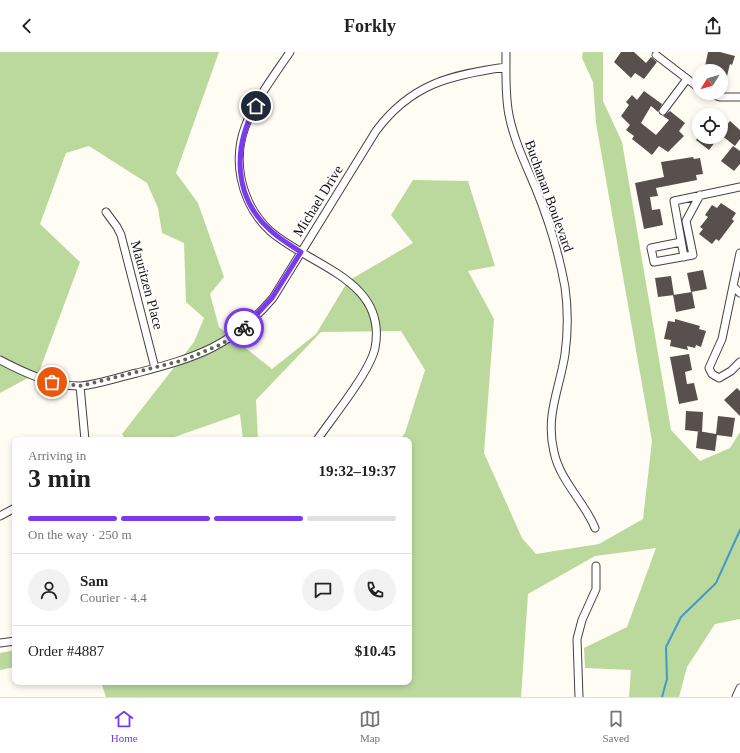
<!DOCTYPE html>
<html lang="en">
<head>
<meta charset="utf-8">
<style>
  :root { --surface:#fff; --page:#f2f2f2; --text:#222; --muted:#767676; --line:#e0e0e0; --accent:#7c3aed }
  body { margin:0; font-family:"Times New Roman",serif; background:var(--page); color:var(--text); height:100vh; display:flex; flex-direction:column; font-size:15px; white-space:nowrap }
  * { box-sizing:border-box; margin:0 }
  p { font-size:13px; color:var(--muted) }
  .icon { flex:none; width:22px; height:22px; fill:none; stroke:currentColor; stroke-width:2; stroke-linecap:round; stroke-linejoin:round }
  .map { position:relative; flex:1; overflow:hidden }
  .drawer { position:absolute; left:12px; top:385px; width:400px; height:248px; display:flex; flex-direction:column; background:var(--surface); border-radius:8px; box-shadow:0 2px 6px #0003 }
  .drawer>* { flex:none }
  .needle { width:26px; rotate:233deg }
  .tools { position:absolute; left:692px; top:12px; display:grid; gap:8px }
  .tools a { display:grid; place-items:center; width:36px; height:36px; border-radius:50%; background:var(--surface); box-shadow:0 2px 6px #0003; font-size:20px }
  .pin { position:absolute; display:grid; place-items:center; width:34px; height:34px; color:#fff; margin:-17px; border:2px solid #fff; border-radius:50%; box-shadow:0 1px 4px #0007 }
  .courier { position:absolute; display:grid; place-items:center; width:40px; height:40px; margin:-20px; border:3px solid #7c3aed; border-radius:50%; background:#fff; color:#222; box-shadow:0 1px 5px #0007 }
  .headline em { font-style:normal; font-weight:800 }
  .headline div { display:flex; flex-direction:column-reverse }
  .headline { display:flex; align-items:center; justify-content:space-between; height:68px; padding:0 16px }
  h1 { font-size:26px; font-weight:800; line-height:30px }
  .bar { display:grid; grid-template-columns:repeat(4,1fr); gap:6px 4px; align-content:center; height:48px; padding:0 16px }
  .bar i { height:5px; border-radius:3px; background:var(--line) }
  .bar .active { background:var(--accent) }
  .bar p { grid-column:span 4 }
  .line { display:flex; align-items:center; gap:10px; padding:0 16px; border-top:1px solid var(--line) }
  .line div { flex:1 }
  .round { display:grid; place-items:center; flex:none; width:42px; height:42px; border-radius:21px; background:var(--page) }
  header { display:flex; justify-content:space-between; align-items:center; height:52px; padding:0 16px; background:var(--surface); font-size:18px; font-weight:800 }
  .menu { display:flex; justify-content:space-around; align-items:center; height:56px; border-top:1px solid var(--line); background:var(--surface); font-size:11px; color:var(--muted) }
  .menu a { display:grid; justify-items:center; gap:2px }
  .menu .active { color:var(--accent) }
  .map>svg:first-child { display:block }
  .forest { fill:#bbd99d }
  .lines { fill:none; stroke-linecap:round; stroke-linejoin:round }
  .stream { stroke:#4399c8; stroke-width:2 }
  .building { fill:#58504c }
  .minor-casing { stroke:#434343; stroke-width:9 }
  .minor { stroke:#fff; stroke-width:7 }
  .done { stroke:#63635f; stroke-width:4; stroke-dasharray:0 7.2 }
  .route { stroke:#7c3aed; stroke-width:5 }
  .labels { text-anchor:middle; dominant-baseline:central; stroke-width:4; stroke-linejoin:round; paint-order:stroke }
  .street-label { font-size:14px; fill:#101010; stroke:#fff }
</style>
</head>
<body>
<header><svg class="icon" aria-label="back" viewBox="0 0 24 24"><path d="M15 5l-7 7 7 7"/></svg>Forkly<svg class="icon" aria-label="share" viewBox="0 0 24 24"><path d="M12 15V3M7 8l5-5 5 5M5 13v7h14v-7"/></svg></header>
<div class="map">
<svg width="740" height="645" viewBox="0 0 740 645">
  <rect width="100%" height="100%" fill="#fefcf3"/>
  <!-- forest -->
  <path class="forest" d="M 0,0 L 219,0 L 176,121 L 198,151 L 224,225 L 210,242 L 219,275 L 272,317 L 316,282 L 348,229 L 413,191 L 391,163 L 413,128 L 468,129 L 495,214 L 468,219 L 494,267 L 484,401 L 522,486 L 536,502 L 599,492 L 643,467 L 652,389 L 596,71 L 593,30 L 582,6 L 583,0 L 603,0 L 603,49 L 622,90 L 671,378 L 700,409 L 730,396 L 740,380 L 740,567 L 715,572 L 687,615 L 679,645 L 629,645 L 631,618 L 585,616 L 584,596 L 627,575 L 656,496 L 595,504 L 528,542 L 521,645 L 106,645 L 101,630 L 409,630 L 409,388 L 400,388 L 405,381 L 425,318 L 401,279 L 321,280 L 256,348 L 258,388 L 243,388 L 240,362 L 166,388 L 126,388 L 122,382 L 194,290 L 204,266 L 186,250 L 184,191 L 162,181 L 158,156 L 147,131 L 89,94 L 66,101 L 40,172 L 80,210 L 39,320 L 0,341 Z
    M 15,598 L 15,615 L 0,618 L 0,601 Z"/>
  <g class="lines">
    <!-- stream -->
    <path class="stream" d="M 662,645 L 667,627 L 666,595 L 681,565 L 716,531 L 740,478"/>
  </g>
  <!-- building -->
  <path class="building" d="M 621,0 L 634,0 L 646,11 L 651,5 L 657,10 L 644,27 L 635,21 L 631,26 L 614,10 Z
    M 708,0 L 720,0 L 735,4 L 732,13 L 730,12 L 723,40 L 721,40 L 721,19 L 704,19 Z
    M 644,39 L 662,52 L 658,60 L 651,54 L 641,71 L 656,83 L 669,68 L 663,64 L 670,59 L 685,71 L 679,79 L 684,84 L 668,100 L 659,94 L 652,103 L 632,87 L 634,84 L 626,78 L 630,73 L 621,64 L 629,53 L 626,50 L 632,43 L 637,48 Z
    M 730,69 L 740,78 L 740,87 L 735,94 L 721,83 L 721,80 Z
    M 698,85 L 719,85 L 709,98 L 696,88 Z
    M 733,94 L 740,99 L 740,112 L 734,119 L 721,109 Z
    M 693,105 L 694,107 L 700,106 L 703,122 L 696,123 L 697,128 L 656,136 L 658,144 L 650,145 L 652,158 L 660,157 L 663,173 L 644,177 L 635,131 L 664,125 L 661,110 Z
    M 721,151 L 736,161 L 732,167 L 734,169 L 719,189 L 716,187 L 712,192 L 699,182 L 703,177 L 700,175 L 708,165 L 705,163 L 712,153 L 717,156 Z
    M 703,218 L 707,237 L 691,240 L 687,221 Z
    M 671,224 L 674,243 L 658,245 L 655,226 Z
    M 692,240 L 695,256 L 676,260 L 673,243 Z
    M 675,267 L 700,274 L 699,277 L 706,279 L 701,295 L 696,293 L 695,296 L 687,294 L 688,298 L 670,294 L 671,288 L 664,287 L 668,269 L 675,270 Z
    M 689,302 L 692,318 L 685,320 L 687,332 L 694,331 L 698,348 L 679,352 L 670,305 Z
    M 737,336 L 740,339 L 740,364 L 724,348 Z
    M 686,359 L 703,360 L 702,380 L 685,378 Z
    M 718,364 L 735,366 L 732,385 L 717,383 L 715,399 L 696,396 L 698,379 L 716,382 Z"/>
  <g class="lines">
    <defs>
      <path id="minor" d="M 290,0 C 275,22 254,50 245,75 C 239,91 238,110 241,126 C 245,146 255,165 270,179 C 310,214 388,228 375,296 C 370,320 332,366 317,388
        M 506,0 C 506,21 505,43 509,63 C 514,89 526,113 536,137 C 549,169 559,202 565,235 C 568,257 568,280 565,302 C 560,336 545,363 554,400 C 560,429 584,449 595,476
        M 656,3 L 699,36
        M 707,41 L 720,45 L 740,45
        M 663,59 L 687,27
        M 106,160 L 117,175 L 121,183 L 155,316
        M 681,190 L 651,196 L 654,210 L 693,203 L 686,169 L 700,143
        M 684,205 L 674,149 L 740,135
        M 733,234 L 740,201
        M 740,241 L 733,234 L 722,287 L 709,316 L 712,322 L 719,326 L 731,319 L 740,310
        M 0,308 C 23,320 54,335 81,334 C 99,332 119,325 137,321 C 197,305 231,295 273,246 L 376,79 C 411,32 450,23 506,15
        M 80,334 L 85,388
        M 0,464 L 15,456
        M 0,591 L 15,589
        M 579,645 L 577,587 L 582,568 L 596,537 L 596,514
        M 736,645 L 740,636"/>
    </defs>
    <!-- minor casing -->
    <use href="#minor" class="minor-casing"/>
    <!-- minor -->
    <use href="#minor" class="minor"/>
  </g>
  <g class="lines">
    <!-- done -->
    <path class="done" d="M 52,330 L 80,334 L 184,308 L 222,292 L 244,276"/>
    <!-- route -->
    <path class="route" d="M 244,276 L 272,246 L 301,200 C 290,193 278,186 269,177 C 233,144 233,94 256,54"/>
  </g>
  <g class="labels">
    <!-- street labels -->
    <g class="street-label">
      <text transform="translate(549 144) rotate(70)">Buchanan Boulevard</text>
      <text transform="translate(318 149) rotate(-58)">Michael Drive</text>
      <text transform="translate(147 233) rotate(75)">Mauritzen Place</text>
    </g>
  </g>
</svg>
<div class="tools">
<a><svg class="needle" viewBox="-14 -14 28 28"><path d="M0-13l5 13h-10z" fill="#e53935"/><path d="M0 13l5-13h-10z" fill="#767676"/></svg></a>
<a><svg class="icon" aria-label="locate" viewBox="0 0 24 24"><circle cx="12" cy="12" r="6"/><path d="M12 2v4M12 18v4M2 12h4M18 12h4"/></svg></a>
</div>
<div class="pin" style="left:52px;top:330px;background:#ea580c"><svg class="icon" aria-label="bag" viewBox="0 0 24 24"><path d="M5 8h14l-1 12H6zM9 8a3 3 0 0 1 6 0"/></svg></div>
<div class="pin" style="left:256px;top:54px;background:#1f2937"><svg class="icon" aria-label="home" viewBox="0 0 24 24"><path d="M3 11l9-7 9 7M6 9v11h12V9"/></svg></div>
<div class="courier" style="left:244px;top:276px"><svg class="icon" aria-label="bike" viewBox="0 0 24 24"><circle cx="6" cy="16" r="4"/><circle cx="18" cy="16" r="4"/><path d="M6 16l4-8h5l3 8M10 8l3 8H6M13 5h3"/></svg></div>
<section class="drawer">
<div class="headline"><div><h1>3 min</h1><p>Arriving in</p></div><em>19:32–19:37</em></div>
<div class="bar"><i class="active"></i><i class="active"></i><i class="active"></i><i></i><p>On the way · 250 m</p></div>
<div class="line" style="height:72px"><a class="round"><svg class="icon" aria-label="person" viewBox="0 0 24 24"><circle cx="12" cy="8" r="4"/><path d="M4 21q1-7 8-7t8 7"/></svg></a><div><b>Sam</b><p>Courier · 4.4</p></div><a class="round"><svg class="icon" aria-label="chat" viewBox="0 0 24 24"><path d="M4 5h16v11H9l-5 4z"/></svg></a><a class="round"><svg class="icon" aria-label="phone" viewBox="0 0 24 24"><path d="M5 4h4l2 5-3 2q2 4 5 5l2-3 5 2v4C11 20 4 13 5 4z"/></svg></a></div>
<div class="line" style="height:52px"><div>Order #4887</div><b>$10.45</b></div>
</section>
</div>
<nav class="menu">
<a class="active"><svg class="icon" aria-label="home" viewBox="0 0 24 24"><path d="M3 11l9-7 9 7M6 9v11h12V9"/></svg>Home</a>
<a><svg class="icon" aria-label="map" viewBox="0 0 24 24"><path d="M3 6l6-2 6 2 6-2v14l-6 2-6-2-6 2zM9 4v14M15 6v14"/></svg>Map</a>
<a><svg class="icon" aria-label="saved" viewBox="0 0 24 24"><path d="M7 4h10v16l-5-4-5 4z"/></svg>Saved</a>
</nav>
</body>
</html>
